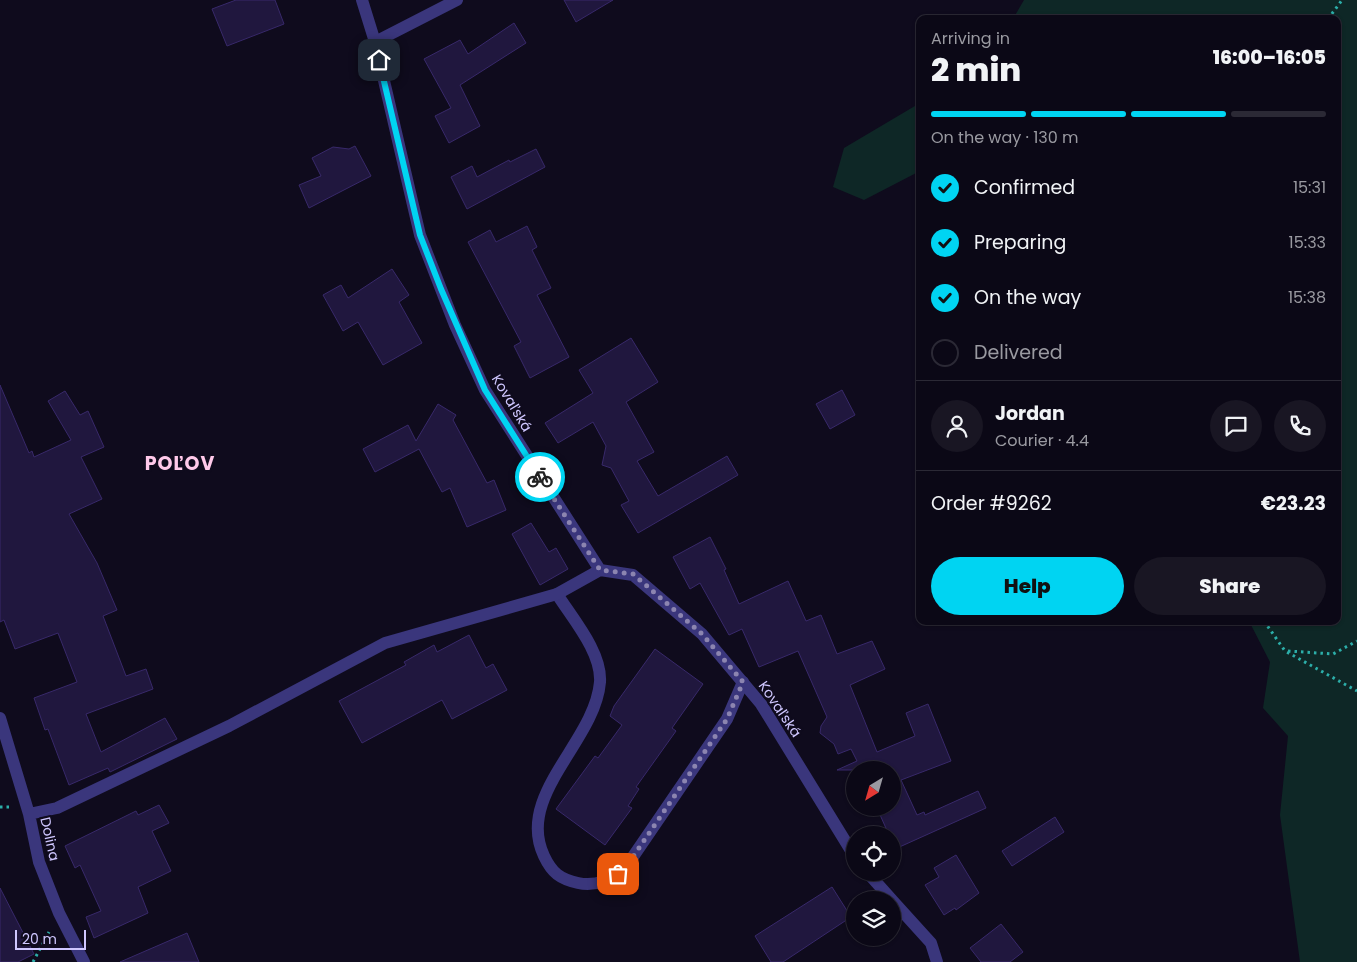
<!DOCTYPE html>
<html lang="en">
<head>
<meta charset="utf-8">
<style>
  :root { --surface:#0b0816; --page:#191623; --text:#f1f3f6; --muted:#9a9aa1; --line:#2b2935; --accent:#00d4f2 }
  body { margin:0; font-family:Poppins,sans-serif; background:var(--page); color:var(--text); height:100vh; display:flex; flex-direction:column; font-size:19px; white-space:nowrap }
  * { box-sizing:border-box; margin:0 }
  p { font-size:16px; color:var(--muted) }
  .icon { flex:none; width:28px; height:28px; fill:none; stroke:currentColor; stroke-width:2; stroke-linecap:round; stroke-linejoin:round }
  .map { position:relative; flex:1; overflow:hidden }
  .sheet { position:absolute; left:916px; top:15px; width:425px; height:610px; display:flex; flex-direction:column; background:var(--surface); border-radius:10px; box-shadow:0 1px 4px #0004,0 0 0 1px var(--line) }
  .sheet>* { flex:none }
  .needle { width:32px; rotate:217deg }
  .tools { position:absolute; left:846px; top:761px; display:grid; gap:10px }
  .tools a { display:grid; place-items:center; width:55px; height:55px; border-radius:50%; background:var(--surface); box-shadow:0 1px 4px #0004,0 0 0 1px var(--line); font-size:25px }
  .scale { position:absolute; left:15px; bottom:12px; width:71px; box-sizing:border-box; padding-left:5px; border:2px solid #cfc7ff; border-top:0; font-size:14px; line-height:18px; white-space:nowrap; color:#cfc7ff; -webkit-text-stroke:4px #0f0b1d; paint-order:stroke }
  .pin { position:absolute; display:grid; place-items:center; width:42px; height:42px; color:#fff; margin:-21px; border-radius:10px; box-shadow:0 2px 8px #0006 }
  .courier { position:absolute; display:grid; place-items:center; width:50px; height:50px; margin:-25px; border:4px solid #00d4f2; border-radius:50%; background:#fff; color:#222; box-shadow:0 1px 6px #0007 }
  .head em { font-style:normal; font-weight:800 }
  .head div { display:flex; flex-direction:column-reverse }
  .head { display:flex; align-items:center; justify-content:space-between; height:85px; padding:0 15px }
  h1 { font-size:32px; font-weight:800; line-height:38px }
  .bar { display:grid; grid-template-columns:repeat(4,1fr); gap:8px 5px; align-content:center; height:60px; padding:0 15px }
  .bar i { height:6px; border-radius:4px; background:var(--line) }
  .bar .on { background:var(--accent) }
  .bar p { grid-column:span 4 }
  .line { display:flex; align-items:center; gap:12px; padding:0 15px; border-top:1px solid var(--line) }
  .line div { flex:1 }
  .round { display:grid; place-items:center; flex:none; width:52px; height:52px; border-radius:26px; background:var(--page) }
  ol { padding:0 15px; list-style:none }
  li { display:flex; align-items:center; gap:15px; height:55px }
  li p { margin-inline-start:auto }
  li .icon { padding:5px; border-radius:50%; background:var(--accent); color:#111; stroke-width:4 }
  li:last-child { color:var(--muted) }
  li i { width:28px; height:28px; border:2px solid var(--line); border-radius:50% }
  .action { display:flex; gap:10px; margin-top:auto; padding:10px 15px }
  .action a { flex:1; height:58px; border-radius:30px; background:var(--accent); color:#111; font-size:20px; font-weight:800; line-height:58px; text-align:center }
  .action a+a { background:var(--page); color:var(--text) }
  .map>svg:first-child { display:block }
  .green { fill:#0e2726 }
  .building { fill:#20173e; stroke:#38296a }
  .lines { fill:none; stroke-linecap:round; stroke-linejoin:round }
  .path { stroke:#2caea9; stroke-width:3; stroke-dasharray:2.5 4; stroke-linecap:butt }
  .service { stroke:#3a367c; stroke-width:12 }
  .minor { stroke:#3a367c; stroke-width:12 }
  .done { stroke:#8c85b0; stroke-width:5; stroke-dasharray:0 9 }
  .route { stroke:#00d4f2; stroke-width:6 }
  .labels { text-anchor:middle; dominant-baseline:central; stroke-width:4.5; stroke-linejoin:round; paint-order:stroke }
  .street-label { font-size:14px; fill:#cfc7ff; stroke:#0f0b1d }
  .district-label { font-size:19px; font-weight:bold; letter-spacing:1px; fill:#ffc9ea; stroke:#0f0b1d }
</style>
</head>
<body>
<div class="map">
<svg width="1357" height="962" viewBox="0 0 1357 962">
  <rect width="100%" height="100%" fill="#0f0b1d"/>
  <!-- green -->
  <path class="green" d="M 1024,0 L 1357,0 L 1357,962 L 1300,962 L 1280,815 L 1288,736 L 1263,708 L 1270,662 L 1249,621 L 1338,621 L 1338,19 L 1013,19 Z
    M 920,103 L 920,171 L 864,200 L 833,187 L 844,148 Z"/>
  <!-- building -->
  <path class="building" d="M 236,0 L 275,0 L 284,24 L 227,46 L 212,9 Z
    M 564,0 L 613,0 L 576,22 Z
    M 514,23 L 526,43 L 460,85 L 480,126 L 449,143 L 435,116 L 451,108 L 424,59 L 460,40 L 468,54 Z
    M 355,146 L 371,176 L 309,208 L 299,185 L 321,176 L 312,158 L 333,147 L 349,149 Z
    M 536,149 L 545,167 L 467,209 L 451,177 L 472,166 L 477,177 L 509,160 L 510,162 Z
    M 527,226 L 537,247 L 532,250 L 551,288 L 537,295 L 569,357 L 530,378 L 514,346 L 521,342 L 468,242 L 490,230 L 496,242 Z
    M 392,269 L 409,295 L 399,302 L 422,343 L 383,365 L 358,322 L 343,331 L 323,295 L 341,285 L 348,298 Z
    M 631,338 L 658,382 L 626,402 L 654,452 L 637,461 L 658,496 L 727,456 L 738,475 L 638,533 L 621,505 L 629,501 L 611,468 L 602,465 L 606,446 L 593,422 L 558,443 L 545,423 L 593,393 L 579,370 Z
    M 0,385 L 29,453 L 32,451 L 34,457 L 71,440 L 48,401 L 65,391 L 80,415 L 88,411 L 104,447 L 81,457 L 102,499 L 69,514 L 97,563 L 117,610 L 103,616 L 126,676 L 146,669 L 153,689 L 86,714 L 101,752 L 165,718 L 177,739 L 110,772 L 108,768 L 69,785 L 48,729 L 45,730 L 34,698 L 77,682 L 58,633 L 15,649 L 4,620 L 0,622 Z
    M 842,390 L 855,415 L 830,429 L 816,404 Z
    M 438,404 L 456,415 L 453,420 L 487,483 L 494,480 L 506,510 L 467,527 L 450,488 L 442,492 L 419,449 L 375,472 L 363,449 L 408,425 L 416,441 Z
    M 531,523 L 549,552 L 556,548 L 568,569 L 540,585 L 512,534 Z
    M 710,537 L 726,569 L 724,570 L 739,604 L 788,581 L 806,621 L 821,615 L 837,654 L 872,641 L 885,669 L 850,685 L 877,752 L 915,736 L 906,713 L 928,704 L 951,761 L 901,780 L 917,815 L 924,812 L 925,815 L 978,791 L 986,808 L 895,849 L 892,835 L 889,835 L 877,808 L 892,808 L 892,770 L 837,770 L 857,761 L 851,749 L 838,754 L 834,744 L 820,733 L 821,726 L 827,717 L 798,651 L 759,667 L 742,629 L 729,635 L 700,583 L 690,589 L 673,557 Z
    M 469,635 L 486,668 L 493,664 L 507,690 L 452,719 L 442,700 L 362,743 L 339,701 L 406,665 L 404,662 L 434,645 L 437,652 Z
    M 655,649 L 703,684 L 672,728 L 676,731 L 636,787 L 639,789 L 628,806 L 632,808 L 605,845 L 556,809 L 595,756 L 598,758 L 622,725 L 610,716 L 614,706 Z
    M 159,805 L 169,823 L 152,831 L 171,871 L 138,887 L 148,913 L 94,938 L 86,917 L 101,911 L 80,865 L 75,868 L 65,846 L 136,811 L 138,815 Z
    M 1055,817 L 1064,832 L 1012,866 L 1002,851 Z
    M 956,855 L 979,893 L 956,910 L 955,908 L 944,915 L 925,885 L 939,877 L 934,868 Z
    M 832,887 L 851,917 L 783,962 L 771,962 L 755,936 Z
    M 0,888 L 34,954 L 18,962 L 0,962 Z
    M 1001,924 L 1023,952 L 1010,962 L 981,962 L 970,948 Z
    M 187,933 L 199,962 L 120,962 Z"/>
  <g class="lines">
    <!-- path -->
    <path class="path" d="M 1328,19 L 1342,0
      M 1264,621 L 1285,651 L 1357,691
      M 1288,651 L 1333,654 L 1357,641
      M 0,807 L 9,807
      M 33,962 L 49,932"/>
    <!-- service -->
    <path class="service" d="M 557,594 C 572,618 602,652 600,682 C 595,742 515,795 544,856 C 552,873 560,879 578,883 C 597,887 612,879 626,867 L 727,719 L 743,682"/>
    <!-- minor -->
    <path class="minor" d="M 362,0 L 375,42 L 420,235 L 455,325 L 485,390 L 600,570 L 633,575 L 702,634 L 761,704 L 855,857
      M 375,42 L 457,0
      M 0,718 L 29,814 L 39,862 L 59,913 L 84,962
      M 29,814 L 57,808 L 229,726 L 385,643 L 557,594 L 600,570
      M 867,872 L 892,900
      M 892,900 L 931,943 L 937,962"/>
  </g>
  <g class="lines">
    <!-- done -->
    <path class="done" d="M 540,477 L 600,570 L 633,574 L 702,634 L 743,682 L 727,719 L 626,867 L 618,874"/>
    <!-- route -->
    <path class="route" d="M 379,60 L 420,235 L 441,289 L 485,390 L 540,477"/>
  </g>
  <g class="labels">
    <!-- street labels -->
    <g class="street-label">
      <text transform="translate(512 403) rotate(59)">Kovaľská</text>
      <text transform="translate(780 709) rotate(56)">Kovaľská</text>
      <text transform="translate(50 839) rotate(77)">Dolina</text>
    </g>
    <!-- district labels -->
    <g class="district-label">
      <text x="180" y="463">POĽOV</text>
    </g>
  </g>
</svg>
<div class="tools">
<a><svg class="needle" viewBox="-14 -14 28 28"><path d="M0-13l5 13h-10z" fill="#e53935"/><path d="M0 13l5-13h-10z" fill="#9a9aa1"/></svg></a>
<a><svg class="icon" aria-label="locate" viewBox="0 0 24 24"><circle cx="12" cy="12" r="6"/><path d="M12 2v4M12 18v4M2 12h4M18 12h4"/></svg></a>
<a><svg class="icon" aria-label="layers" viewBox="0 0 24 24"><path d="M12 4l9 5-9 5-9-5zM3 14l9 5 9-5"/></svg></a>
</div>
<div class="scale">20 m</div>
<div class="pin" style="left:618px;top:874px;background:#ea580c"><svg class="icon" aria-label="bag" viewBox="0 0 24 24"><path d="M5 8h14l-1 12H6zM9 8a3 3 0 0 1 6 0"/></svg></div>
<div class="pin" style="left:379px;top:60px;background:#1f2937"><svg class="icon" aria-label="home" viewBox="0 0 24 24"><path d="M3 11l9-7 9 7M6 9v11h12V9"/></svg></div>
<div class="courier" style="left:540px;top:477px"><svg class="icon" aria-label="bike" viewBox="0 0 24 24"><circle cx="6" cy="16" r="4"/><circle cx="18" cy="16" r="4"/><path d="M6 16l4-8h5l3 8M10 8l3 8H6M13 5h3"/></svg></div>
<section class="sheet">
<div class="head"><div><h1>2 min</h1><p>Arriving in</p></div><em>16:00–16:05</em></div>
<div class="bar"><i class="on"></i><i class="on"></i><i class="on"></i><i></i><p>On the way · 130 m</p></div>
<ol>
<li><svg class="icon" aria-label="check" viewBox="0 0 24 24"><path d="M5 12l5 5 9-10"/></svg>Confirmed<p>15:31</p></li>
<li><svg class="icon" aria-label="check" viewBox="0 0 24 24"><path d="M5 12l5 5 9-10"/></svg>Preparing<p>15:33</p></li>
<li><svg class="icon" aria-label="check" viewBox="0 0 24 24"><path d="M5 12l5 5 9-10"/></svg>On the way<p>15:38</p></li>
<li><i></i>Delivered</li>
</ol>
<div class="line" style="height:90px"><a class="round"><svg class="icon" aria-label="person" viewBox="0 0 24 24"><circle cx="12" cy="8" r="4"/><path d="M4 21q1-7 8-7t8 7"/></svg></a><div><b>Jordan</b><p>Courier · 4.4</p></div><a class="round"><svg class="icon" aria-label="chat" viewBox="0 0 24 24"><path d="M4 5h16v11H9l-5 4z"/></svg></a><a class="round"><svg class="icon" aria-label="phone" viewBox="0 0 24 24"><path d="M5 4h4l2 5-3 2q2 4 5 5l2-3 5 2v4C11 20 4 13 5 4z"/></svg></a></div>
<div class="line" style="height:65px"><div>Order #9262</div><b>€23.23</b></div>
<div class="action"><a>Help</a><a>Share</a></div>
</section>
</div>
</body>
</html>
